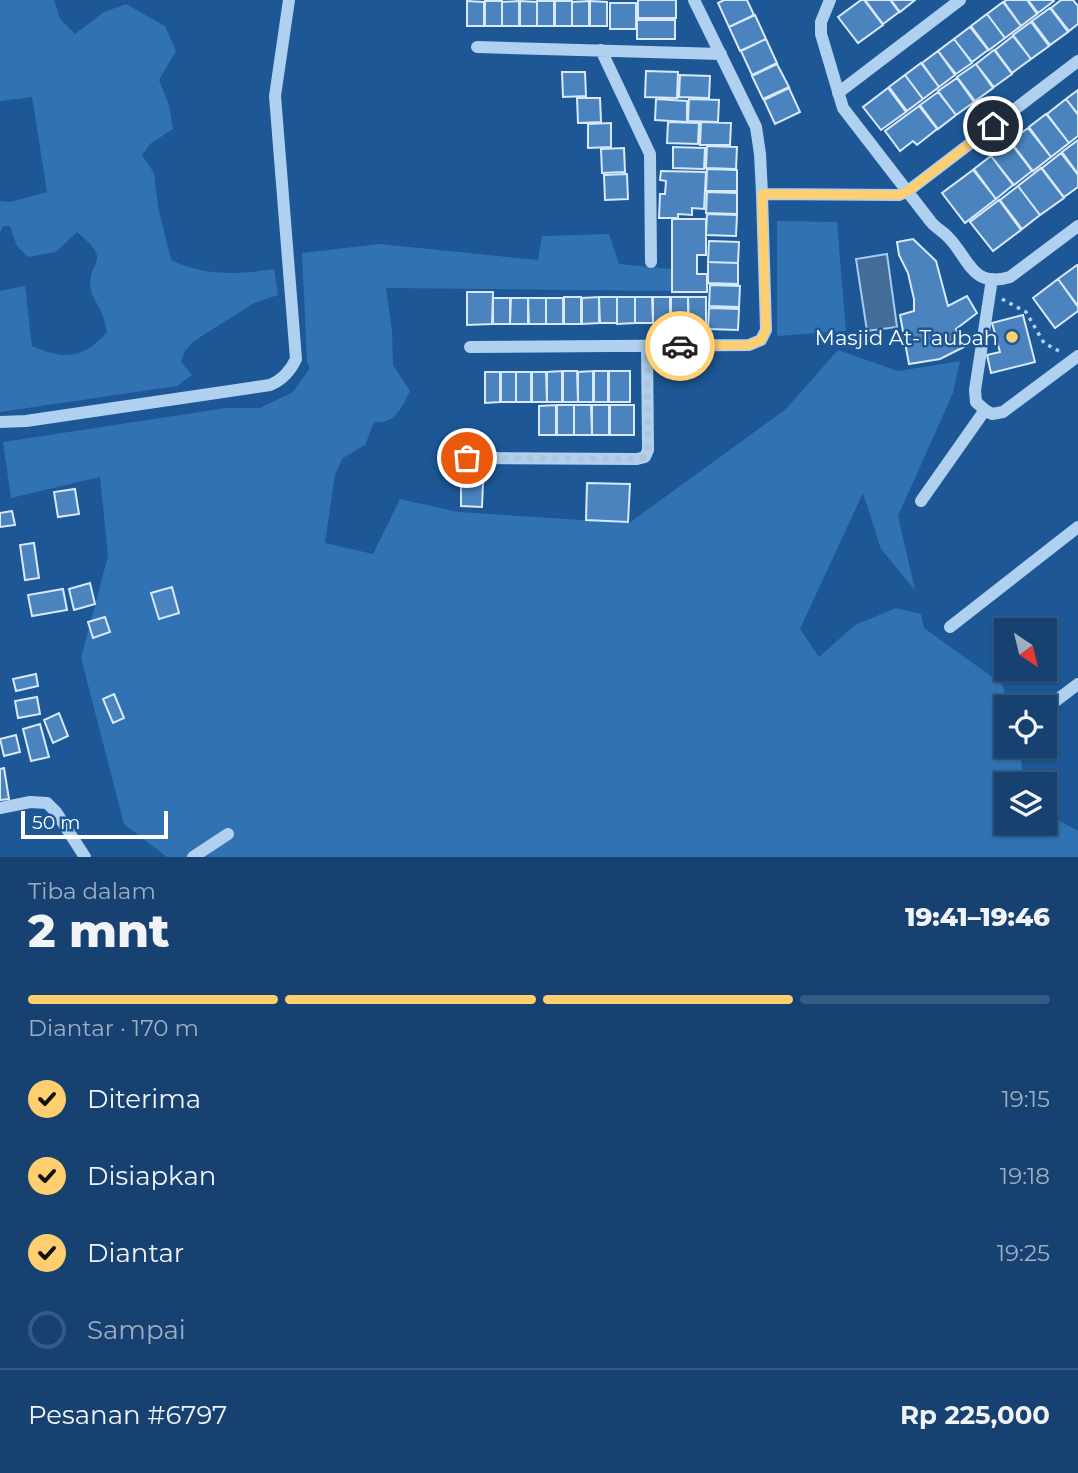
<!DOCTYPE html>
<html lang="id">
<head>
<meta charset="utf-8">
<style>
  :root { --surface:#164170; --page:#1f4875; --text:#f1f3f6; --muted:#9eafc3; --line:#355a83; --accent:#fece6f }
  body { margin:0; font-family:Montserrat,sans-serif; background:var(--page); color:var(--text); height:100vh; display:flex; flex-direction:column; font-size:26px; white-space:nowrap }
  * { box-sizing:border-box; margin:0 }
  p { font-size:23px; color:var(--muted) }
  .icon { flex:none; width:38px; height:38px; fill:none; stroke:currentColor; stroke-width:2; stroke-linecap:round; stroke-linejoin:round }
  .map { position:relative; height:857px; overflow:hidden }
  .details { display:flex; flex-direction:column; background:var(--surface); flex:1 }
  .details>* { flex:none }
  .needle { width:46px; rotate:145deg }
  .fabs { position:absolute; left:994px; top:618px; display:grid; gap:14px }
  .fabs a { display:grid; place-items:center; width:63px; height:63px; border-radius:0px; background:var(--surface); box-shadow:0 2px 5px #0004,0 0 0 2px var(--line); font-size:35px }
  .scale { position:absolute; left:21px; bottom:18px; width:147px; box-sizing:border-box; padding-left:7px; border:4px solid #fff; border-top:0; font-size:19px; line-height:24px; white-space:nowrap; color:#fff; -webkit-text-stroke:5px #1d5795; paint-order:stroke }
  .pin { position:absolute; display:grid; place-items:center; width:60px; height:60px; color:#fff; margin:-30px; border:4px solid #fff; border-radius:50%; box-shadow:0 2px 7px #0007 }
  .courier { position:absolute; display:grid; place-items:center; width:70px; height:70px; margin:-35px; border:5px solid #fece6f; border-radius:50%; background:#fff; color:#222; box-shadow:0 2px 9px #0007 }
  .summary em { font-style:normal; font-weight:800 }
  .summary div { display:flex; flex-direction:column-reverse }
  .summary { display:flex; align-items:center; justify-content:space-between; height:119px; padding:0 28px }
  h1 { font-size:46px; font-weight:800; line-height:52px }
  .bar { display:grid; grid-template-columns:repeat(4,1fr); gap:10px 7px; align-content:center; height:84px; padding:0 28px }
  .bar i { height:9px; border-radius:5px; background:var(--line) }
  .bar .active { background:var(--accent) }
  .bar p { grid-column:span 4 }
  .line { display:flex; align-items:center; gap:18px; padding:0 28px; border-top:2px solid var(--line) }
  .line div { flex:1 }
  ol { padding:0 28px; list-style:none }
  li { display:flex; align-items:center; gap:21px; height:77px }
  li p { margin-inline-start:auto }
  li .icon { padding:7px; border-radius:50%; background:var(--accent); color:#111; stroke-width:4 }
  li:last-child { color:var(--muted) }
  li i { width:38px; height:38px; border:4px solid var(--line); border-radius:50% }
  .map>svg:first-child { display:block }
  .green { fill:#3172b3 }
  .water { fill:#436c98; stroke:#a4cbf1; stroke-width:2 }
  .building { fill:#4a83be; stroke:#d7e9fb; stroke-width:2 }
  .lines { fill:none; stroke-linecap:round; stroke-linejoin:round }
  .path { stroke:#b0d0ef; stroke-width:3.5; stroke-dasharray:3.5 5; stroke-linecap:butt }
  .minor { stroke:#b0d0ef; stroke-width:12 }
  .done { stroke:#b0c4da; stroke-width:7; stroke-dasharray:0 12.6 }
  .route { stroke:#fece6f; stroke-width:9 }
  .poi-dot { fill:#fece6f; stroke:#1d5795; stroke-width:2.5 }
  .labels { text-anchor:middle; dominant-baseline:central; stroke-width:5; stroke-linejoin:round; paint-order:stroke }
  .poi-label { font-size:21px; fill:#fff; stroke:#1d5795; text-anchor:end }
</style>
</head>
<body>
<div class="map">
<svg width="1078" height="857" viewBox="0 0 1078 857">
  <rect width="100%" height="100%" fill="#1d5795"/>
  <!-- green -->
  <path class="green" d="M 0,0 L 54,0 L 60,19 L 75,34 L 104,12 L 126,4 L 165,26 L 176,51 L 159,80 L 169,105 L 173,129 L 150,144 L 142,155 L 154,173 L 158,207 L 171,260 C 204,276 238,275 274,269 L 278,295 L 254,303 L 194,341 L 185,351 L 181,362 L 192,375 L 177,386 L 0,412 L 0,291 L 25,286 L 32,346 C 64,360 84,359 107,332 C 105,323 103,314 98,306 C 96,301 92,296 91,291 C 85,259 116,264 77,232 L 56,252 L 28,257 L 17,246 L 10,226 L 3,226 L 0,233 L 0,201 L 10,202 L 47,192 L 32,97 L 0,101 Z
    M 777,221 L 837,222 L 846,331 L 777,336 Z
    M 609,234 L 619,264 L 671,269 L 671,291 L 386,288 L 392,331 L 393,365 L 410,391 C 402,407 395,425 374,422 L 365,445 L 343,458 L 335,474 L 325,543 L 373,554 L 400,499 L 458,512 L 629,523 L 786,409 L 838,350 L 898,371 L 960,361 L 953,393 L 898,516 L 915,590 L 881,549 L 863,493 L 800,629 L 819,657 L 855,625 L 896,608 L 921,614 L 924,628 L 1002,684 L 1009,707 L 1006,707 L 1006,746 L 1020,746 L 1022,769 L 1032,784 L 1006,784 L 1006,822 L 1045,822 L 1045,801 L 1058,820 L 1078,831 L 1078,857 L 167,857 L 124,824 L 81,658 L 108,556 L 100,477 L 11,498 L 3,442 L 226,408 L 260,408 L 293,392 L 310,368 L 307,362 L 302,253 L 380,244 L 538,260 L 542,236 Z"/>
  <!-- water -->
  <path class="water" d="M 887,254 L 897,327 L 867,331 L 856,259 Z"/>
  <!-- building -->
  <path class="building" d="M 638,0 L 676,0 L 676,18 L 638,18 Z
    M 724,0 L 747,0 L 754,15 L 729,27 L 718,3 Z
    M 861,0 L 864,0 L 883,25 L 858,43 L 838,17 Z
    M 865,0 L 890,0 L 899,12 L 883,24 Z
    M 891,0 L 915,0 L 900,12 Z
    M 1006,0 L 1027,0 L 1037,14 L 1021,26 L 1004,2 Z
    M 1028,0 L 1053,0 L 1054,1 L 1038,13 Z
    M 1061,0 L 1073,0 L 1078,6 L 1078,24 L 1069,31 L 1051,8 Z
    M 467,1 L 484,2 L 484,26 L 467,26 Z
    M 485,1 L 502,1 L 502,26 L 485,26 Z
    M 519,1 L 519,26 L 502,26 L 502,2 Z
    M 520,1 L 537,2 L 537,26 L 520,26 Z
    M 537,1 L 554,1 L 554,26 L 537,26 Z
    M 555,1 L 572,1 L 572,26 L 555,26 Z
    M 589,1 L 589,26 L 572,26 L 572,2 Z
    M 590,1 L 607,2 L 607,26 L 590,26 Z
    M 1003,2 L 1021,26 L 1005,38 L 987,14 Z
    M 610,3 L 636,3 L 636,29 L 610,29 Z
    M 1050,8 L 1068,32 L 1050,45 L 1032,21 Z
    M 987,14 L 1005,38 L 989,50 L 971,26 Z
    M 755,15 L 766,39 L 740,51 L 729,27 Z
    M 637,20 L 675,20 L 675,39 L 637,39 Z
    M 1031,22 L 1049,46 L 1031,59 L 1013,35 Z
    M 970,27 L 988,50 L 972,62 L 954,39 Z
    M 1013,36 L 1031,59 L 1012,73 L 995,50 Z
    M 766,39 L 777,63 L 752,75 L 741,51 Z
    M 954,39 L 972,63 L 956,74 L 938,51 Z
    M 994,50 L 1012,74 L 994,87 L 976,64 Z
    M 938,51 L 955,75 L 939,87 L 922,63 Z
    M 921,63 L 939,87 L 923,99 L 905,75 Z
    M 777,64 L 789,87 L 763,99 L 752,76 Z
    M 976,64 L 993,88 L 975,101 L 957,77 Z
    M 646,71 L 678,72 L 677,98 L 645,97 Z
    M 562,72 L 585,72 L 586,96 L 563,97 Z
    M 680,75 L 710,76 L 709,98 L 679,97 Z
    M 905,75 L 923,99 L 907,111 L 889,87 Z
    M 957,78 L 974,102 L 956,115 L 938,91 Z
    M 789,88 L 800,112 L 775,124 L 764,100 Z
    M 888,88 L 906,112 L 881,130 L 863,107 Z
    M 1078,90 L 1078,114 L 1066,99 Z
    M 938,92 L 956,115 L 938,129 L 920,105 Z
    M 577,98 L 600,98 L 601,122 L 578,123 Z
    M 656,99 L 687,101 L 687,122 L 655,120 Z
    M 689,99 L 719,100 L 718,122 L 688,121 Z
    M 1066,99 L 1078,115 L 1078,136 L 1069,143 L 1047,114 Z
    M 919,106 L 937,129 L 917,145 L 913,141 L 900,151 L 885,131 Z
    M 1046,114 L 1069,143 L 1051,157 L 1029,127 Z
    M 668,122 L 699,123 L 698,144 L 667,143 Z
    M 701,122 L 731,123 L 730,145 L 700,145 Z
    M 611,123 L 611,147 L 588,148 L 588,124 Z
    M 1028,128 L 1051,157 L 1033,171 L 1010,141 Z
    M 1078,140 L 1078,174 L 1062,152 Z
    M 1010,142 L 1032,171 L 1014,185 L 991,156 Z
    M 707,146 L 737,147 L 736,169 L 706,168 Z
    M 673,147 L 705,148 L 704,169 L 673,168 Z
    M 624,148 L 625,172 L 602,173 L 601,149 Z
    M 1061,153 L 1078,175 L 1078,187 L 1064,197 L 1042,168 Z
    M 991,156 L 1013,185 L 996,199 L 974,169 Z
    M 1041,168 L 1064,198 L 1040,215 L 1018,186 Z
    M 707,169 L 737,170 L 737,191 L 706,191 Z
    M 973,170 L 996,199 L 965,223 L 942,193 Z
    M 661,171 L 706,172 L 704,209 L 692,208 L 692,215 L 678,214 L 678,218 L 659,218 L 660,194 L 665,194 L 666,181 L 660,180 Z
    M 627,174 L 628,199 L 605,200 L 604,175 Z
    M 1018,186 L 1040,215 L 1022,229 L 1000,200 Z
    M 707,192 L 737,193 L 737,214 L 706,213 Z
    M 999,200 L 1021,230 L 993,251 L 970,222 Z
    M 707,214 L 737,215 L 736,236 L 706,235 Z
    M 672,219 L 706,219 L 706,255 L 697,255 L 697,274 L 707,274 L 707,292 L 672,292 Z
    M 913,239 L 936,261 L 948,306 L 967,296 L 977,313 L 956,329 L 964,347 L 940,359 L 909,364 L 900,315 L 914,311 L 914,299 L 908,273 L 899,255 L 897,242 Z
    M 709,241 L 739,242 L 738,263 L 708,262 Z
    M 708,262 L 738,263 L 738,284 L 708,283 Z
    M 1077,265 L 1078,266 L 1078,306 L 1058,279 Z
    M 1058,279 L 1078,307 L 1078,311 L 1055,328 L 1033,298 Z
    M 710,285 L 740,286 L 739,307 L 709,306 Z
    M 467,292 L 493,292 L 492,324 L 467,325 Z
    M 564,297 L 581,297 L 581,324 L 564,324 Z
    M 599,297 L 599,323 L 582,324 L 582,298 Z
    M 599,297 L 617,297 L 617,323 L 600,323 Z
    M 617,297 L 635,297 L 635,323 L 617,324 Z
    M 635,297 L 652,297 L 653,323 L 635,323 Z
    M 653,297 L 670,297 L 670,323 L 653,323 Z
    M 671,297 L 688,297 L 688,323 L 671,323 Z
    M 688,297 L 706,297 L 706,323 L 689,323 Z
    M 493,298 L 510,298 L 510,324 L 493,324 Z
    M 511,298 L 528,298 L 528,324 L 510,324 Z
    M 528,298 L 546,298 L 546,324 L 529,324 Z
    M 546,298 L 563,298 L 563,324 L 546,324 Z
    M 709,308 L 739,309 L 738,330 L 708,329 Z
    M 1023,315 L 1035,362 L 991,373 L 987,355 L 1000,352 L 992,323 Z
    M 562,371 L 562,402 L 547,402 L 547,372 Z
    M 563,371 L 577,371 L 578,402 L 563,402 Z
    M 593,371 L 593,402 L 578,402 L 578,372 Z
    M 594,371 L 608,371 L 608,402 L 594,402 Z
    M 609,371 L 630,371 L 630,402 L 609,402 Z
    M 485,372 L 500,372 L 500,402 L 485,403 Z
    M 501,372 L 516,372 L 516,402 L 501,402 Z
    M 516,372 L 531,372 L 531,402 L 516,402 Z
    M 532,372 L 546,372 L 547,402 L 532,402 Z
    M 556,405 L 556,435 L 539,435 L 539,406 Z
    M 557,405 L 574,405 L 574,435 L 557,435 Z
    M 574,405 L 591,405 L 592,435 L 574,435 Z
    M 592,405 L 609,405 L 609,435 L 592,435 Z
    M 610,405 L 634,405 L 634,435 L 610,435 Z
    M 461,482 L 483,483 L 482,507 L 461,506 Z
    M 587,483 L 630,484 L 628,522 L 586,520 Z
    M 75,489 L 79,514 L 58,517 L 54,492 Z
    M 12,511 L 15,525 L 0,527 L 0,513 Z
    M 34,543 L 39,578 L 25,580 L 20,545 Z
    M 90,583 L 95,604 L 74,610 L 69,589 Z
    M 172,587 L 179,613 L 159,619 L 151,593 Z
    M 63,589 L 67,610 L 32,616 L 28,595 Z
    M 105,617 L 110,632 L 93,638 L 88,622 Z
    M 36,674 L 38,686 L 16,691 L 13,679 Z
    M 114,694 L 124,718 L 113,723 L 103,699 Z
    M 37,697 L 40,714 L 18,718 L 15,701 Z
    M 59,713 L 68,736 L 53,743 L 44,720 Z
    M 40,724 L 49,757 L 31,761 L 23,729 Z
    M 16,735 L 20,752 L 4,756 L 0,739 Z
    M 4,768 L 9,799 L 0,800 L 0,769 Z"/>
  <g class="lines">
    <!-- path -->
    <path class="path" d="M 1002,299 L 1026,312 L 1044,343 L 1059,351"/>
    <!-- minor -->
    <path class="minor" d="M 694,0 L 756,127 L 760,154 L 762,194
      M 830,0 L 821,22 L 821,34 L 843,108 L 931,222 C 936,228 942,231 947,236 C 969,257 971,289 1010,277 L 1078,226
      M 477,47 L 721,54
      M 601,50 L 650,154 L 651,262
      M 838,93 L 960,0
      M 470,347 L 749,345 L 761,340 L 766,330 L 762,194 L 899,195 L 908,191 L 1078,61
      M 985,410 L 976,402 L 975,390 L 992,279
      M 0,422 L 26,421 L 270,385 C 282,380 290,372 296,359 L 275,96 L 289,0
      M 467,458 L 637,459 L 645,457 L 648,450 L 647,346
      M 921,501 L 985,410 L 992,414 L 1003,412 L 1078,356
      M 950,627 L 1078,527
      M 1045,709 L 1078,684
      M 0,808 L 30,802 L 47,803 L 56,812 L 85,857
      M 193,857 L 228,834"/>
  </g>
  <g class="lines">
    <!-- done -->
    <path class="done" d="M 467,458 L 637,459 L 645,457 L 648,450 L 647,346 L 680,346"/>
    <!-- route -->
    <path class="route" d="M 680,346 L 749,345 L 761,340 L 766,330 L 762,194 L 899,195 L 908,191 L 993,126"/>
  </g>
  <!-- markers -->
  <circle class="poi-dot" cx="1012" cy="337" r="7"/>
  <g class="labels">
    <!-- poi labels -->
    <g class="poi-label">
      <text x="998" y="337">Masjid At-Taubah</text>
    </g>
  </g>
</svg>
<div class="fabs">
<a><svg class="needle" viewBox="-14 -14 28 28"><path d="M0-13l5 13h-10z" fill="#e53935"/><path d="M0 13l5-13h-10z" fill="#9eafc3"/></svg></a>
<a><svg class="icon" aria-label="locate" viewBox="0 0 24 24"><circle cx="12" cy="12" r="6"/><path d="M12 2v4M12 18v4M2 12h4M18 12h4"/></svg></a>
<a><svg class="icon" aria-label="layers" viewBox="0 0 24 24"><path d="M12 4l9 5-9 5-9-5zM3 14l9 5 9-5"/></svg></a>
</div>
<div class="scale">50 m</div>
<div class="pin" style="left:467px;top:458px;background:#ea580c"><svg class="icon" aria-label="bag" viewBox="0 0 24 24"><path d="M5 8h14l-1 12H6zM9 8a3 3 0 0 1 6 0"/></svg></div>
<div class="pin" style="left:993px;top:126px;background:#1f2937"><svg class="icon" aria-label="home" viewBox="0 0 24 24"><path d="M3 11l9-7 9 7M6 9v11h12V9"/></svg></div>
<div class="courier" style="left:680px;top:346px"><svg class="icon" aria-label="car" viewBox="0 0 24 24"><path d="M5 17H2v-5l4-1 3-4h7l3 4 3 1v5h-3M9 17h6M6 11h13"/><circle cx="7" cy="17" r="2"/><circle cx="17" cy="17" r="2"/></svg></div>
</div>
<section class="details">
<div class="summary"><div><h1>2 mnt</h1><p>Tiba dalam</p></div><em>19:41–19:46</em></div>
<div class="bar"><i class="active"></i><i class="active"></i><i class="active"></i><i></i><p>Diantar · 170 m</p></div>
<ol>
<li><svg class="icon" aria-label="check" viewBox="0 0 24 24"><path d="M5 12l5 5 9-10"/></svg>Diterima<p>19:15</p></li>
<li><svg class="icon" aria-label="check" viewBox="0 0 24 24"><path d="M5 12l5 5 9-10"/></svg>Disiapkan<p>19:18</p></li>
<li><svg class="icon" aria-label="check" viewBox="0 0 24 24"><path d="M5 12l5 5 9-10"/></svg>Diantar<p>19:25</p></li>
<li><i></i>Sampai</li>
</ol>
<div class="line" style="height:91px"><div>Pesanan #6797</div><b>Rp 225,000</b></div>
</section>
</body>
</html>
